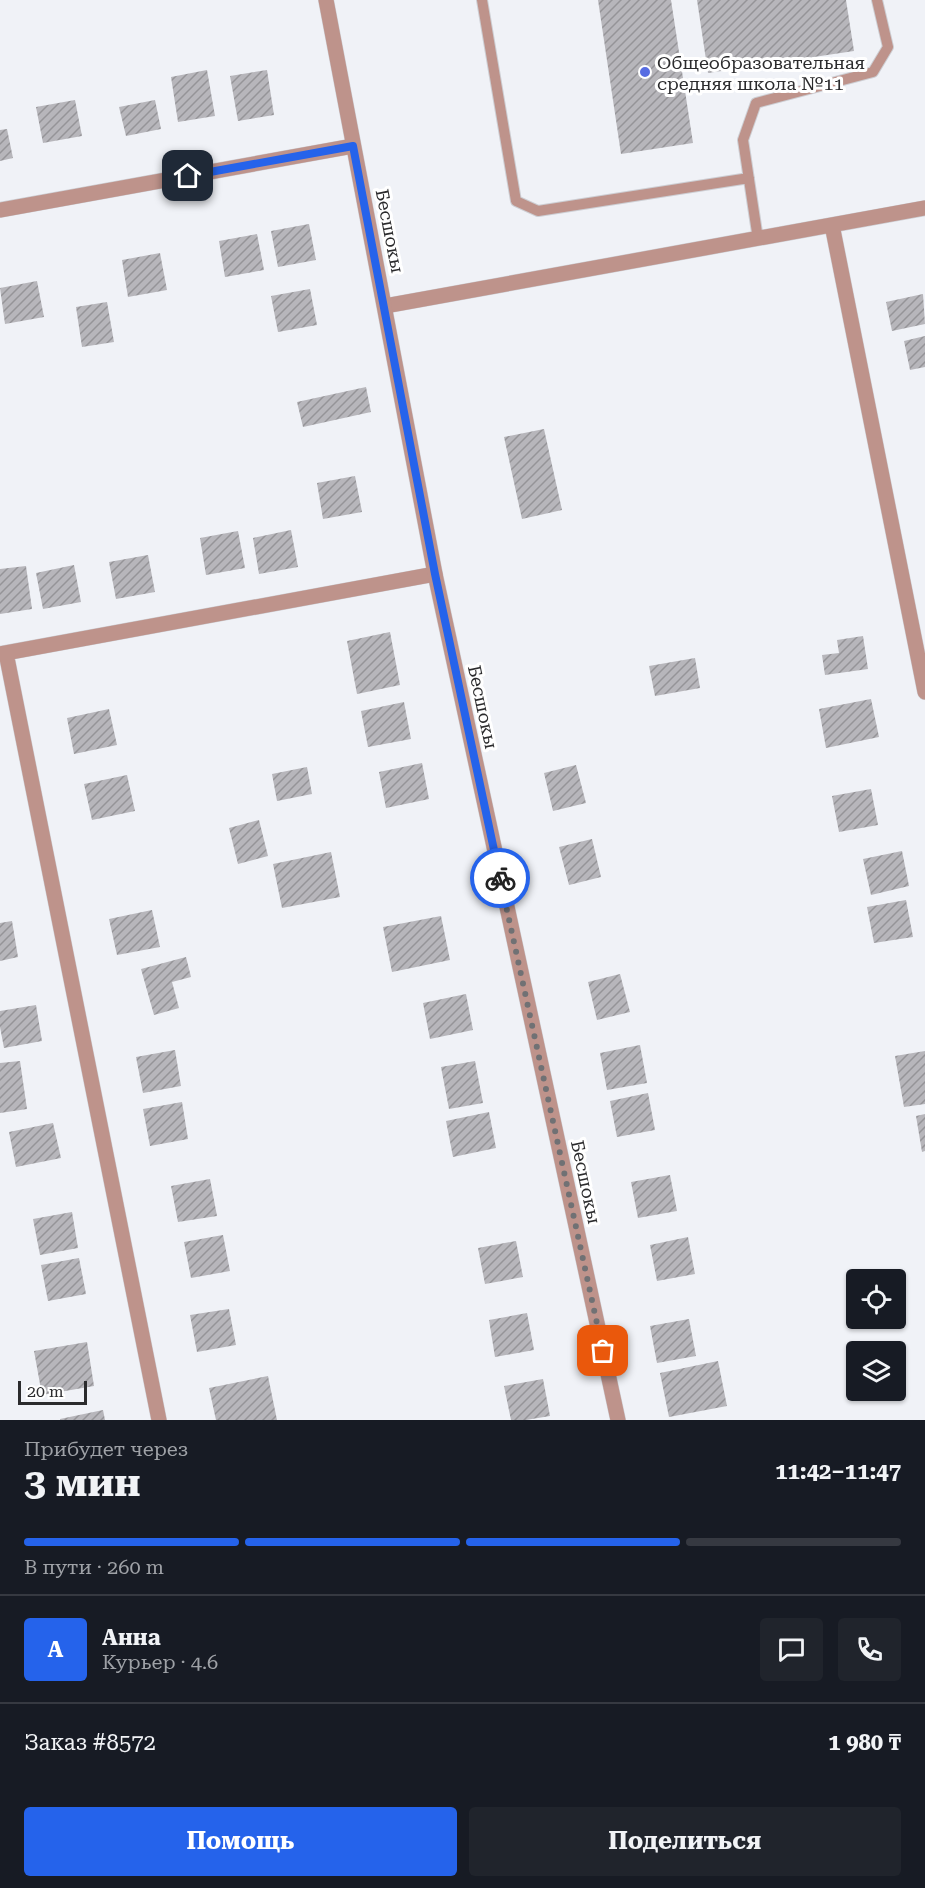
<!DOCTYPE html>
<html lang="ru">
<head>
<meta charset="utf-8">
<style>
  :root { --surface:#171b24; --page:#20242c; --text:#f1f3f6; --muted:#9ea1a6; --line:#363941; --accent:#2563eb }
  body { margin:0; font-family:"Roboto Serif",serif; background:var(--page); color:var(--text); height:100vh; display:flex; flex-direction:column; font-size:22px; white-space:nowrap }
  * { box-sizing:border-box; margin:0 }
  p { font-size:20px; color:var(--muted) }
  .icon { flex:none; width:33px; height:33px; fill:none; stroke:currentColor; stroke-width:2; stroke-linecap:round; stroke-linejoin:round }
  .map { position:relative; height:1420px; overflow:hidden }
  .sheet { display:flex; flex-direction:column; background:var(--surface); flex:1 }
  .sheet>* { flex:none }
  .tools { position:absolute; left:846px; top:1269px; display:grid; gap:12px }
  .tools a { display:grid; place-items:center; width:60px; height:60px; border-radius:6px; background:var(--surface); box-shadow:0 2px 4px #0004; font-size:30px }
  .scale { position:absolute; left:18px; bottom:15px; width:69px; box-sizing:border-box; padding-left:6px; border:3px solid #2b2b2d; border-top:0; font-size:16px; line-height:21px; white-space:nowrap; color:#2b2b2d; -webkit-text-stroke:4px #fff; paint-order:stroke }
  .pin { position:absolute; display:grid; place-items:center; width:51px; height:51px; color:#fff; margin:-26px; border-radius:12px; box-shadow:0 3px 9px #0006 }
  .courier { position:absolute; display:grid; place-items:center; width:60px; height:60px; margin:-30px; border:4px solid #2563eb; border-radius:50%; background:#fff; color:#222; box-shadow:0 2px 8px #0007 }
  .overview em { font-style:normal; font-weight:700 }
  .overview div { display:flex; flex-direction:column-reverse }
  .overview { display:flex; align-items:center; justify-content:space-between; height:102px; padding:0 24px }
  h1 { font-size:39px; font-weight:700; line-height:45px }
  .bar { display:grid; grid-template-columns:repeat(4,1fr); gap:9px 6px; align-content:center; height:72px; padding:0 24px }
  .bar i { height:8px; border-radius:4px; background:var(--line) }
  .bar .current { background:var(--accent) }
  .bar p { grid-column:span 4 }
  .line { display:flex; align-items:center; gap:15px; padding:0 24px; border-top:2px solid var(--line) }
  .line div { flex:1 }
  .round { display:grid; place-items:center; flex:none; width:63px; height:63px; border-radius:6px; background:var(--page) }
  .action { display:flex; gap:12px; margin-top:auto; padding:12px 24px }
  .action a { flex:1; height:69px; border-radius:6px; background:var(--accent); color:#fff; font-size:24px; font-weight:700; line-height:69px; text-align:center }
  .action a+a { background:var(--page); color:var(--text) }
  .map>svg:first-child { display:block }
  .building { fill:url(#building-hatch) }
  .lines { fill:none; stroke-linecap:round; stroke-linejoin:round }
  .service-casing { stroke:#cdced3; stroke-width:12 }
  .minor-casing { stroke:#cdced3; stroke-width:16 }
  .tertiary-casing { stroke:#cdced3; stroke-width:16 }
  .service { stroke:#be938b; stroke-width:10 }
  .minor { stroke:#be938b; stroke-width:15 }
  .tertiary { stroke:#be938b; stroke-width:15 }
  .done { stroke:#707174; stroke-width:6; stroke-dasharray:0 10.8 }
  .route { stroke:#2563eb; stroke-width:8 }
  .poi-dot { fill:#576ce2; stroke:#fff; stroke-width:2 }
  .labels { text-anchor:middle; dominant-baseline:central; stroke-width:6; stroke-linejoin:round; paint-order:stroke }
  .poi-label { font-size:18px; fill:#2b2b2d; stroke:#fff; text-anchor:start }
  .street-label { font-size:18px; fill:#2b2b2d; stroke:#fff }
</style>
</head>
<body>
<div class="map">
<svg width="925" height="1420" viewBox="0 0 925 1420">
  <defs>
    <pattern id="building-hatch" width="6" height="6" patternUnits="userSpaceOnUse" patternTransform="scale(1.5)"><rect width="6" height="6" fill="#b7b6bb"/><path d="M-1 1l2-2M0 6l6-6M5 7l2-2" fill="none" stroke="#959498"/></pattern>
  </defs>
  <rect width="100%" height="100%" fill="#f0f2f7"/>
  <!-- building -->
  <path class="building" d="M 598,0 L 671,0 L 693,143 L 621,154 Z
    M 697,0 L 846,0 L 854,51 L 708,73 Z
    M 207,70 L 215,116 L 178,122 L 171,77 Z
    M 267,70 L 274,115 L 238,121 L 230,76 Z
    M 75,100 L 82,136 L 43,143 L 36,107 Z
    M 155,100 L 161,129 L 126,136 L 119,107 Z
    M 7,129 L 13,158 L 0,161 L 0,130 Z
    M 309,224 L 316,260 L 278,267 L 271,231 Z
    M 257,234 L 264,270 L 225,277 L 219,241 Z
    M 160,253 L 167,290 L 128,297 L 122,260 Z
    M 37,281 L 44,317 L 5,324 L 0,288 Z
    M 310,289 L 317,325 L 278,332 L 271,296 Z
    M 923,294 L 925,324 L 892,331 L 886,302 Z
    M 107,302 L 114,342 L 82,347 L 76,307 Z
    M 925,336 L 925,367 L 910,370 L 904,341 Z
    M 366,387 L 371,412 L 303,427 L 297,402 Z
    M 544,429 L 562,510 L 522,519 L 504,437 Z
    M 355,476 L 362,512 L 323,519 L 317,483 Z
    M 291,530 L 298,567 L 259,574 L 253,538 Z
    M 238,531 L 245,568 L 206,575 L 200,538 Z
    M 148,555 L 155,592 L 116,599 L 109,562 Z
    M 74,565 L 81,602 L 43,609 L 36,573 Z
    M 26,566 L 32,609 L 0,614 L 0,569 Z
    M 390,632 L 400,685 L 357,694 L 347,641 Z
    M 863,636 L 868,669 L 825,675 L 822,655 L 839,653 L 837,640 Z
    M 695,658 L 700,688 L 655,696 L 649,666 Z
    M 871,699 L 879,737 L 826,748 L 819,709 Z
    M 404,702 L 411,739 L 368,747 L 361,711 Z
    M 109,709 L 117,745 L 74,754 L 67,718 Z
    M 422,763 L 429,799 L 386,808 L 379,772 Z
    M 576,765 L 586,803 L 553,811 L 544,773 Z
    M 307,767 L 312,794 L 277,801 L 272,774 Z
    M 127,775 L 135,811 L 92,820 L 84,784 Z
    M 871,789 L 878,825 L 839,832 L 832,796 Z
    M 259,820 L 268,856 L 238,864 L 229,828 Z
    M 592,839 L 601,877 L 569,885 L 559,847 Z
    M 902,851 L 909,886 L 871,895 L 863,859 Z
    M 331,852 L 340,897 L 282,908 L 273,864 Z
    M 906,900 L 913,937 L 874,943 L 867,907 Z
    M 152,910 L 160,947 L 117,955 L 109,919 Z
    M 441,916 L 450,960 L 392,972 L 383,927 Z
    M 12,921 L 18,957 L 0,961 L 0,923 Z
    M 186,957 L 191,977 L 172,982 L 179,1008 L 154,1015 L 141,969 Z
    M 620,974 L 630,1012 L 597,1020 L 588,982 Z
    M 466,994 L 473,1030 L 430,1039 L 423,1003 Z
    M 36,1005 L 42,1041 L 4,1048 L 0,1027 L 0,1011 Z
    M 640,1045 L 647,1083 L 607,1090 L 600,1053 Z
    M 175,1050 L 181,1086 L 143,1093 L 136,1057 Z
    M 925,1051 L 925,1104 L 904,1107 L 895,1056 Z
    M 20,1061 L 27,1109 L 0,1113 L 0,1063 Z
    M 475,1061 L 483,1103 L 449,1109 L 441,1067 Z
    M 648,1093 L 655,1130 L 617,1137 L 610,1101 Z
    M 182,1102 L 188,1139 L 150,1146 L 143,1109 Z
    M 489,1112 L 496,1148 L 453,1157 L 446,1121 Z
    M 925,1114 L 925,1151 L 922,1152 L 916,1116 Z
    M 53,1123 L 61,1158 L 16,1167 L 9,1132 Z
    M 670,1175 L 677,1211 L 638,1218 L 631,1182 Z
    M 210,1179 L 217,1216 L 178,1222 L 171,1186 Z
    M 72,1212 L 78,1248 L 40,1255 L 33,1219 Z
    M 223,1235 L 230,1271 L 191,1278 L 184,1242 Z
    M 688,1237 L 695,1274 L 657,1281 L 650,1245 Z
    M 516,1241 L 523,1277 L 485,1284 L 478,1248 Z
    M 79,1258 L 86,1294 L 48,1301 L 41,1265 Z
    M 229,1309 L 236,1345 L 197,1352 L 190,1315 Z
    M 527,1313 L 534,1350 L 495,1357 L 489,1320 Z
    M 689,1319 L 696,1356 L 657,1363 L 650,1326 Z
    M 87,1342 L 94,1386 L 42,1395 L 34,1351 Z
    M 718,1361 L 727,1406 L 669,1417 L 660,1373 Z
    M 268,1376 L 277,1420 L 216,1420 L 209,1388 Z
    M 543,1379 L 550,1416 L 526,1420 L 511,1420 L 504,1386 Z
    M 103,1410 L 105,1420 L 60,1420 L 60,1419 Z"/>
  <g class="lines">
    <defs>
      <path id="service" d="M 482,0 L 516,201 L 538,211 L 749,178
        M 758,239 L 743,140 L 756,103 L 873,72 L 888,47 L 877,0"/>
      <path id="minor" d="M 0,210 L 353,146
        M 832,225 L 925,692
        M 385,306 L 925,208
        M 6,653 L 159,1420
        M 0,654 L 435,574"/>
      <path id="tertiary" d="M 326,0 L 435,574 L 618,1420"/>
    </defs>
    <!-- service casing -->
    <use href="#service" class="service-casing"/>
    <!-- minor casing -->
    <use href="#minor" class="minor-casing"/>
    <!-- tertiary casing -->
    <use href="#tertiary" class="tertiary-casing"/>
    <!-- service -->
    <use href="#service" class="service"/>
    <!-- minor -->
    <use href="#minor" class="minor"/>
    <!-- tertiary -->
    <use href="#tertiary" class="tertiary"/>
  </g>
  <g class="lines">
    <!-- done -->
    <path class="done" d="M 500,878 L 603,1351"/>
    <!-- route -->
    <path class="route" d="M 188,176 L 353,146 L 435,574 L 500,878"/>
  </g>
  <!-- markers -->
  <circle class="poi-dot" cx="645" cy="72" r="6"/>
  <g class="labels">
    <!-- poi labels -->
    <g class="poi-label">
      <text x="657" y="62">Общеобразовательная<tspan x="657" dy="21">средняя школа №11</tspan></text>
    </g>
    <!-- street labels -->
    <g class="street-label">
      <text transform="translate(390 231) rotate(79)">Бесшокы</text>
      <text transform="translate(483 707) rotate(78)">Бесшокы</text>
      <text transform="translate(586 1182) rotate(78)">Бесшокы</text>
    </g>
  </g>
</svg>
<div class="tools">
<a><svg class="icon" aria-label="locate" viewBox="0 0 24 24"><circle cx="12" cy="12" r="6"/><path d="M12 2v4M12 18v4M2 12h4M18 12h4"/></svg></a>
<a><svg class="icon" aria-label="layers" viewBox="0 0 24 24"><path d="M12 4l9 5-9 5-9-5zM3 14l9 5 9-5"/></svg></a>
</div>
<div class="scale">20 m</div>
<div class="pin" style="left:603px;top:1351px;background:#ea580c"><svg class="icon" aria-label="bag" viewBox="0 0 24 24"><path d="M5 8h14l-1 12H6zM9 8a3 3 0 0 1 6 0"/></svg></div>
<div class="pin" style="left:188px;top:176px;background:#1f2937"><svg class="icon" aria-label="home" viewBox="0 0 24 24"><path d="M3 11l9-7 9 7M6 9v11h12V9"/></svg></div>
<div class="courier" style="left:500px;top:878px"><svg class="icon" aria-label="bike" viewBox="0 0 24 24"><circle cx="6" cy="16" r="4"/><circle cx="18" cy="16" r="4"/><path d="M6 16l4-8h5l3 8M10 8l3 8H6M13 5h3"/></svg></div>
</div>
<section class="sheet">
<div class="overview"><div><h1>3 мин</h1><p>Прибудет через</p></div><em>11:42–11:47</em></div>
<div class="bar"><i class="current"></i><i class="current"></i><i class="current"></i><i></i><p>В пути · 260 m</p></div>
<div class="line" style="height:108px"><b class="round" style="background:var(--accent);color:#fff">А</b><div><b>Анна</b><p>Курьер · 4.6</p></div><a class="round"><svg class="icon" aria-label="chat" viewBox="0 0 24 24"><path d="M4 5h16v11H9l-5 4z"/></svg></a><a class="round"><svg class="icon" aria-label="phone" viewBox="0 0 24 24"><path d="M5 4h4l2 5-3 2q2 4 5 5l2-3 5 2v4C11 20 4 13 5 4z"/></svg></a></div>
<div class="line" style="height:78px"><div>Заказ #8572</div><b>1 980 ₸</b></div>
<div class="action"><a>Помощь</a><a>Поделиться</a></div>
</section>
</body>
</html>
